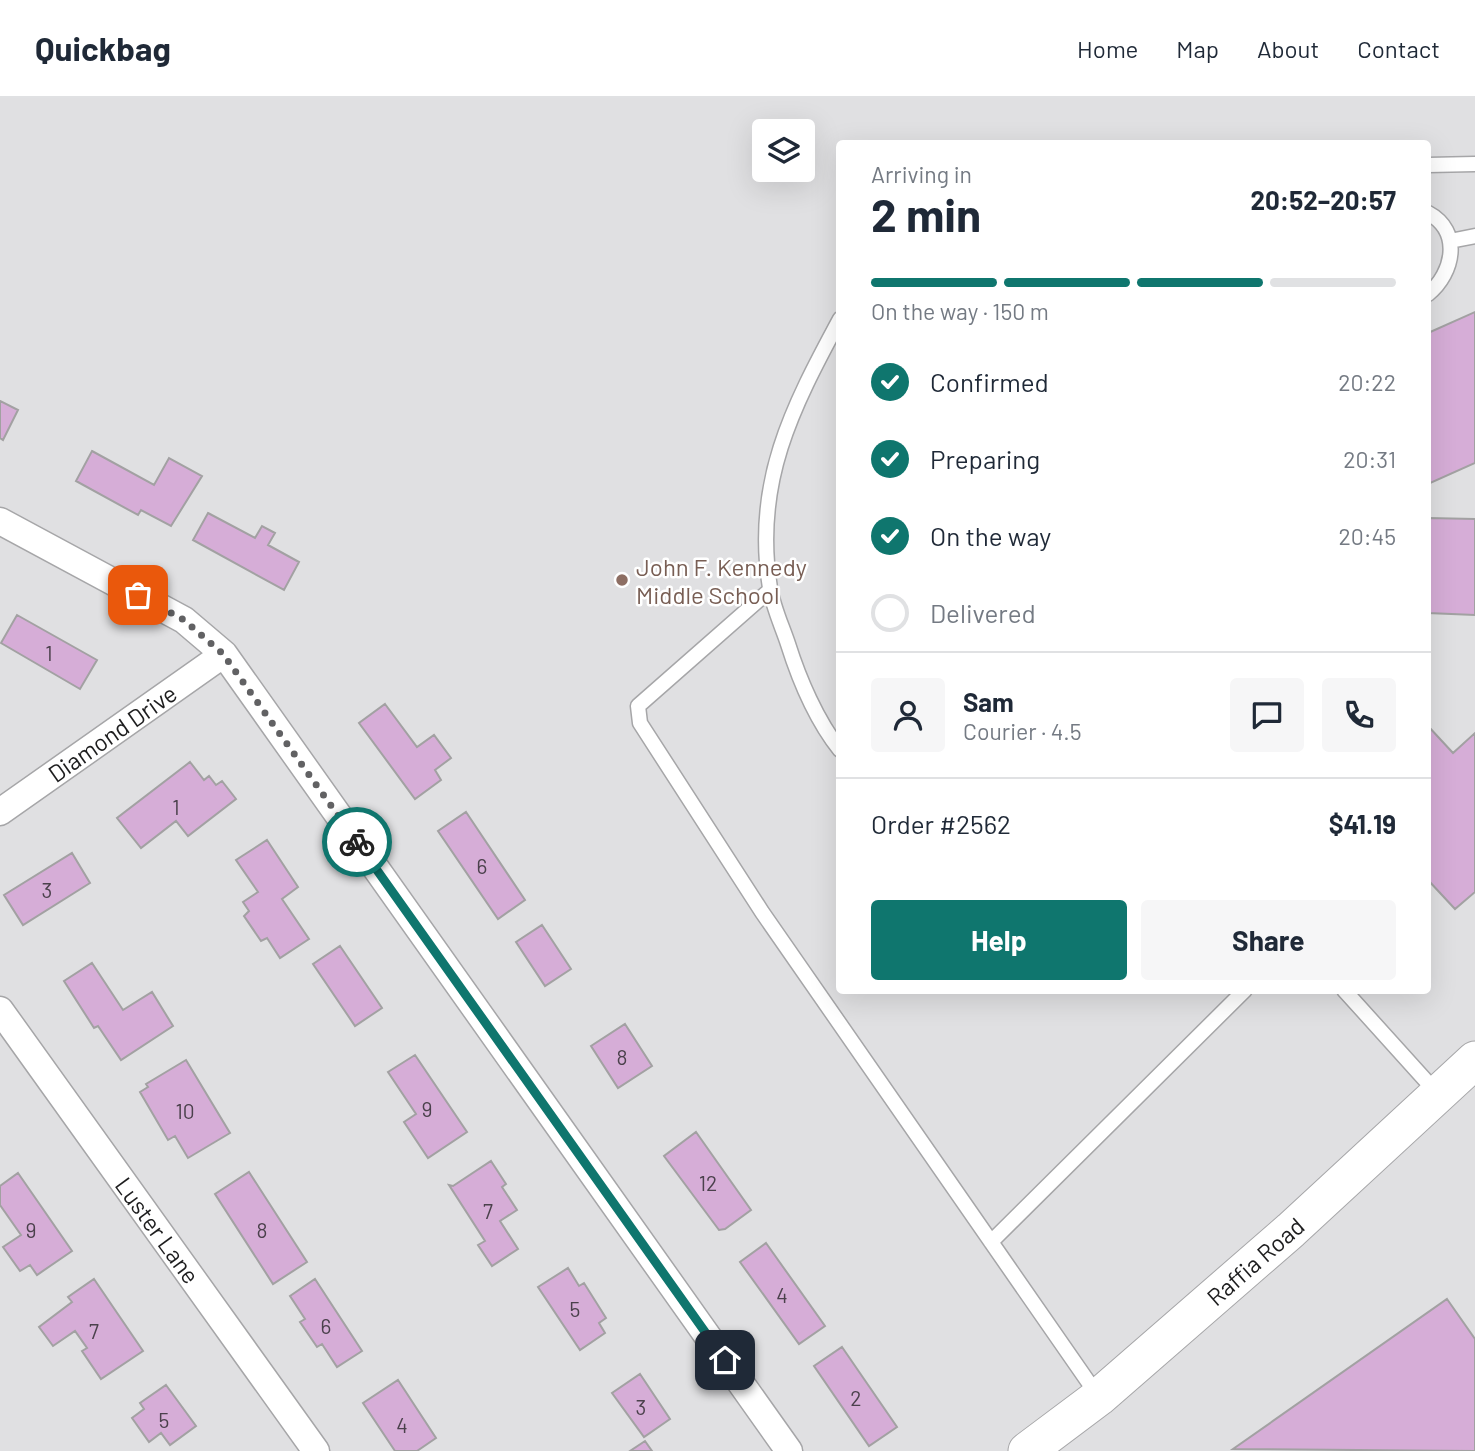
<!DOCTYPE html>
<html lang="en">
<head>
<meta charset="utf-8">
<style>
  :root { --surface:#fff; --page:#f6f6f7; --text:#1f2937; --muted:#747a83; --line:#e0e1e3; --accent:#0f766e }
  body { margin:0; font-family:Barlow,sans-serif; background:var(--page); color:var(--text); height:100vh; display:flex; flex-direction:column; font-size:26px; white-space:nowrap }
  * { box-sizing:border-box; margin:0 }
  p { font-size:23px; color:var(--muted) }
  .icon { flex:none; width:38px; height:38px; fill:none; stroke:currentColor; stroke-width:2; stroke-linecap:round; stroke-linejoin:round }
  .map { position:relative; flex:1; overflow:hidden }
  .side { position:absolute; left:836px; top:42px; width:595px; height:854px; display:flex; flex-direction:column; background:var(--surface); border-radius:7px; box-shadow:0 7px 28px #0002 }
  .side>* { flex:none }
  .buttons { position:absolute; left:752px; top:21px; display:grid; gap:14px }
  .buttons a { display:grid; place-items:center; width:63px; height:63px; border-radius:7px; background:var(--surface); box-shadow:0 7px 28px #0002; font-size:35px }
  .pin { position:absolute; display:grid; place-items:center; width:60px; height:60px; color:#fff; margin:-30px; border-radius:14px; box-shadow:0 4px 10px #0006 }
  .courier { position:absolute; display:grid; place-items:center; width:70px; height:70px; margin:-35px; border:5px solid #0f766e; border-radius:50%; background:#fff; color:#222; box-shadow:0 2px 9px #0007 }
  .overview em { font-style:normal; font-weight:700 }
  .overview div { display:flex; flex-direction:column-reverse }
  .overview { display:flex; align-items:center; justify-content:space-between; height:119px; padding:0 35px }
  h1 { font-size:46px; font-weight:700; line-height:52px }
  .bar { display:grid; grid-template-columns:repeat(4,1fr); gap:10px 7px; align-content:center; height:84px; padding:0 35px }
  .bar i { height:9px; border-radius:5px; background:var(--line) }
  .bar .current { background:var(--accent) }
  .bar p { grid-column:span 4 }
  .line { display:flex; align-items:center; gap:18px; padding:0 35px; border-top:2px solid var(--line) }
  .line div { flex:1 }
  .round { display:grid; place-items:center; flex:none; width:74px; height:74px; border-radius:7px; background:var(--page) }
  ol { padding:0 35px; list-style:none }
  li { display:flex; align-items:center; gap:21px; height:77px }
  li p { margin-inline-start:auto }
  li .icon { padding:7px; border-radius:50%; background:var(--accent); color:#fff; stroke-width:4 }
  li:last-child { color:var(--muted) }
  li i { width:38px; height:38px; border:4px solid var(--line); border-radius:50% }
  .cta { display:flex; gap:14px; margin-top:auto; padding:14px 35px }
  .cta a { flex:1; height:80px; border-radius:7px; background:var(--accent); color:#fff; font-size:28px; font-weight:700; line-height:80px; text-align:center }
  .cta a+a { background:var(--page); color:var(--text) }
  header { display:flex; align-items:center; gap:42px; box-sizing:border-box; height:98px; padding:0 35px; background:var(--surface); border-bottom:2px solid var(--line) }
  header strong { font-size:33px }
  nav { display:flex; gap:38px; margin-inline-start:auto; font-size:24px }
  .map>svg:first-child { display:block }
  .building { fill:#d6add7; stroke:#a2a1a2; stroke-width:2 }
  .lines { fill:none; stroke-linecap:round; stroke-linejoin:round }
  .service-casing { stroke:#a6a6a8; stroke-width:17 }
  .minor-casing { stroke:#a6a6a8; stroke-width:29 }
  .secondary-casing { stroke:#a6a6a8; stroke-width:39 }
  .service { stroke:#fff; stroke-width:14 }
  .minor { stroke:#fff; stroke-width:26 }
  .secondary { stroke:#fff; stroke-width:37 }
  .done { stroke:#616163; stroke-width:7; stroke-dasharray:0 12.6 }
  .route { stroke:#0f766e; stroke-width:9 }
  .education-dot { fill:#8d6e63; stroke:#fff; stroke-width:2.5 }
  .labels { text-anchor:middle; dominant-baseline:central; stroke-width:5; stroke-linejoin:round; paint-order:stroke }
  .number-label { font-size:21px; fill:#4b414c }
  .education-label { font-size:24px; fill:#785e54; stroke:#fff; text-anchor:start }
  .street-label { font-size:24px; fill:#1d1d1e; stroke:#fff }
</style>
</head>
<body>
<header>
<strong>Quickbag</strong>
<nav><a>Home</a><a>Map</a><a>About</a><a>Contact</a></nav>
</header>
<div class="map">
<svg width="1475" height="1353" viewBox="0 0 1475 1353">
  <rect width="100%" height="100%" fill="#e0e0e2"/>
  <!-- building -->
  <path class="building" d="M 1475,214 L 1475,365 L 1428,386 L 1428,235 Z
    M 0,303 L 18,312 L 3,342 L 0,340 Z
    M 92,353 L 154,387 L 169,360 L 202,378 L 171,428 L 141,412 L 138,417 L 76,383 Z
    M 208,415 L 255,440 L 262,428 L 275,435 L 268,447 L 299,464 L 284,492 L 193,442 Z
    M 1428,420 L 1475,421 L 1475,517 L 1428,515 Z
    M 17,517 L 97,562 L 80,591 L 1,545 Z
    M 385,606 L 417,649 L 434,637 L 451,660 L 435,672 L 441,682 L 415,701 L 359,625 Z
    M 1428,628 L 1453,655 L 1475,635 L 1475,794 L 1455,811 L 1428,782 Z
    M 190,664 L 204,682 L 209,678 L 216,687 L 222,683 L 236,701 L 188,738 L 176,723 L 141,750 L 117,720 Z
    M 466,714 L 525,802 L 498,821 L 438,733 Z
    M 267,742 L 298,789 L 282,801 L 309,841 L 280,860 L 267,840 L 261,843 L 244,818 L 249,813 L 243,804 L 258,794 L 236,762 Z
    M 72,755 L 90,785 L 23,827 L 4,797 Z
    M 542,827 L 571,871 L 545,888 L 516,844 Z
    M 340,848 L 382,910 L 355,928 L 313,866 Z
    M 92,865 L 123,912 L 152,894 L 173,928 L 121,962 L 98,928 L 94,930 L 64,883 Z
    M 625,926 L 652,968 L 618,990 L 591,948 Z
    M 415,957 L 467,1034 L 428,1060 L 404,1024 L 416,1016 L 388,974 Z
    M 186,962 L 230,1035 L 188,1060 L 175,1038 L 168,1042 L 140,994 L 148,989 L 146,986 Z
    M 696,1034 L 751,1112 L 725,1131 L 719,1132 L 664,1058 Z
    M 491,1063 L 506,1086 L 502,1089 L 517,1112 L 500,1123 L 518,1151 L 492,1168 L 478,1147 L 485,1143 L 449,1087 L 453,1088 Z
    M 249,1074 L 307,1164 L 273,1186 L 215,1096 Z
    M 18,1075 L 72,1153 L 37,1177 L 30,1167 L 20,1173 L 3,1149 L 21,1137 L 0,1107 L 0,1088 Z
    M 766,1145 L 825,1228 L 799,1246 L 740,1164 Z
    M 568,1170 L 579,1188 L 584,1185 L 606,1220 L 599,1225 L 605,1235 L 580,1252 L 538,1189 Z
    M 94,1181 L 143,1253 L 101,1281 L 82,1253 L 87,1250 L 75,1233 L 53,1248 L 39,1229 L 72,1204 L 68,1199 Z
    M 315,1181 L 362,1253 L 337,1269 L 322,1246 L 317,1249 L 300,1224 L 305,1221 L 290,1198 Z
    M 1447,1201 L 1475,1241 L 1475,1353 L 1233,1351 Z
    M 842,1249 L 897,1329 L 869,1348 L 814,1268 Z
    M 640,1276 L 670,1321 L 644,1339 L 612,1295 Z
    M 398,1282 L 436,1340 L 417,1353 L 395,1353 L 363,1305 Z
    M 166,1287 L 196,1328 L 170,1347 L 161,1335 L 149,1344 L 132,1320 L 144,1311 L 140,1305 Z
    M 645,1343 L 652,1353 L 630,1353 Z"/>
  <g class="lines">
    <defs>
      <path id="service" d="M 1428,67 L 1475,66
        M 1428,115 C 1462,133 1454,175 1428,196
        M 1450,143 L 1475,138
        M 840,221 C 792,310 753,385 770,490 C 773,509 782,528 788,546 C 799,581 817,623 840,652
        M 770,492 L 638,608 L 640,625 L 762,814 L 1098,1298
        M 1344,892 L 1437,995
        M 991,1144 L 1245,892"/>
      <path id="minor" d="M 0,423 L 184,522 L 224,556 L 789,1353
        M 0,714 L 224,556
        M 0,912 L 316,1353"/>
      <path id="secondary" d="M 1027,1353 L 1099,1299 L 1291,1132 L 1475,962"/>
    </defs>
    <!-- service casing -->
    <use href="#service" class="service-casing"/>
    <!-- minor casing -->
    <use href="#minor" class="minor-casing"/>
    <!-- secondary casing -->
    <use href="#secondary" class="secondary-casing"/>
    <!-- service -->
    <use href="#service" class="service"/>
    <!-- minor -->
    <use href="#minor" class="minor"/>
    <!-- secondary -->
    <use href="#secondary" class="secondary"/>
  </g>
  <g class="lines">
    <!-- done -->
    <path class="done" d="M 138,497 L 184,522 L 223,556 L 357,744"/>
    <!-- route -->
    <path class="route" d="M 357,744 L 725,1262"/>
  </g>
  <!-- markers -->
  <circle class="education-dot" cx="622" cy="482" r="7"/>
  <g class="labels">
    <!-- number labels -->
    <g class="number-label">
      <text x="49" y="554">1</text>
      <text x="176" y="708">1</text>
      <text x="482" y="767">6</text>
      <text x="47" y="791">3</text>
      <text x="622" y="958">8</text>
      <text x="427" y="1010">9</text>
      <text x="185" y="1012">10</text>
      <text x="708" y="1084">12</text>
      <text x="488" y="1112">7</text>
      <text x="31" y="1131">9</text>
      <text x="262" y="1131">8</text>
      <text x="782" y="1196">4</text>
      <text x="575" y="1210">5</text>
      <text x="326" y="1227">6</text>
      <text x="94" y="1232">7</text>
      <text x="856" y="1299">2</text>
      <text x="641" y="1308">3</text>
      <text x="164" y="1321">5</text>
      <text x="402" y="1326">4</text>
    </g>
    <!-- education labels -->
    <g class="education-label">
      <text x="636" y="468">John F. Kennedy<tspan x="636" dy="28">Middle School</tspan></text>
    </g>
    <!-- street labels -->
    <g class="street-label">
      <text transform="translate(112 635) rotate(-35)">Diamond Drive</text>
      <text transform="translate(158 1132) rotate(54)">Luster Lane</text>
      <text transform="translate(1255 1163) rotate(-41)">Raffia Road</text>
    </g>
  </g>
</svg>
<div class="buttons">
<a><svg class="icon" aria-label="layers" viewBox="0 0 24 24"><path d="M12 4l9 5-9 5-9-5zM3 14l9 5 9-5"/></svg></a>
</div>
<div class="pin" style="left:138px;top:497px;background:#ea580c"><svg class="icon" aria-label="bag" viewBox="0 0 24 24"><path d="M5 8h14l-1 12H6zM9 8a3 3 0 0 1 6 0"/></svg></div>
<div class="pin" style="left:725px;top:1262px;background:#1f2937"><svg class="icon" aria-label="home" viewBox="0 0 24 24"><path d="M3 11l9-7 9 7M6 9v11h12V9"/></svg></div>
<div class="courier" style="left:357px;top:744px"><svg class="icon" aria-label="bike" viewBox="0 0 24 24"><circle cx="6" cy="16" r="4"/><circle cx="18" cy="16" r="4"/><path d="M6 16l4-8h5l3 8M10 8l3 8H6M13 5h3"/></svg></div>
<section class="side">
<div class="overview"><div><h1>2 min</h1><p>Arriving in</p></div><em>20:52–20:57</em></div>
<div class="bar"><i class="current"></i><i class="current"></i><i class="current"></i><i></i><p>On the way · 150 m</p></div>
<ol>
<li><svg class="icon" aria-label="check" viewBox="0 0 24 24"><path d="M5 12l5 5 9-10"/></svg>Confirmed<p>20:22</p></li>
<li><svg class="icon" aria-label="check" viewBox="0 0 24 24"><path d="M5 12l5 5 9-10"/></svg>Preparing<p>20:31</p></li>
<li><svg class="icon" aria-label="check" viewBox="0 0 24 24"><path d="M5 12l5 5 9-10"/></svg>On the way<p>20:45</p></li>
<li><i></i>Delivered</li>
</ol>
<div class="line" style="height:126px"><a class="round"><svg class="icon" aria-label="person" viewBox="0 0 24 24"><circle cx="12" cy="8" r="4"/><path d="M4 21q1-7 8-7t8 7"/></svg></a><div><b>Sam</b><p>Courier · 4.5</p></div><a class="round"><svg class="icon" aria-label="chat" viewBox="0 0 24 24"><path d="M4 5h16v11H9l-5 4z"/></svg></a><a class="round"><svg class="icon" aria-label="phone" viewBox="0 0 24 24"><path d="M5 4h4l2 5-3 2q2 4 5 5l2-3 5 2v4C11 20 4 13 5 4z"/></svg></a></div>
<div class="line" style="height:91px"><div>Order #2562</div><b>$41.19</b></div>
<div class="cta"><a>Help</a><a>Share</a></div>
</section>
</div>
</body>
</html>
